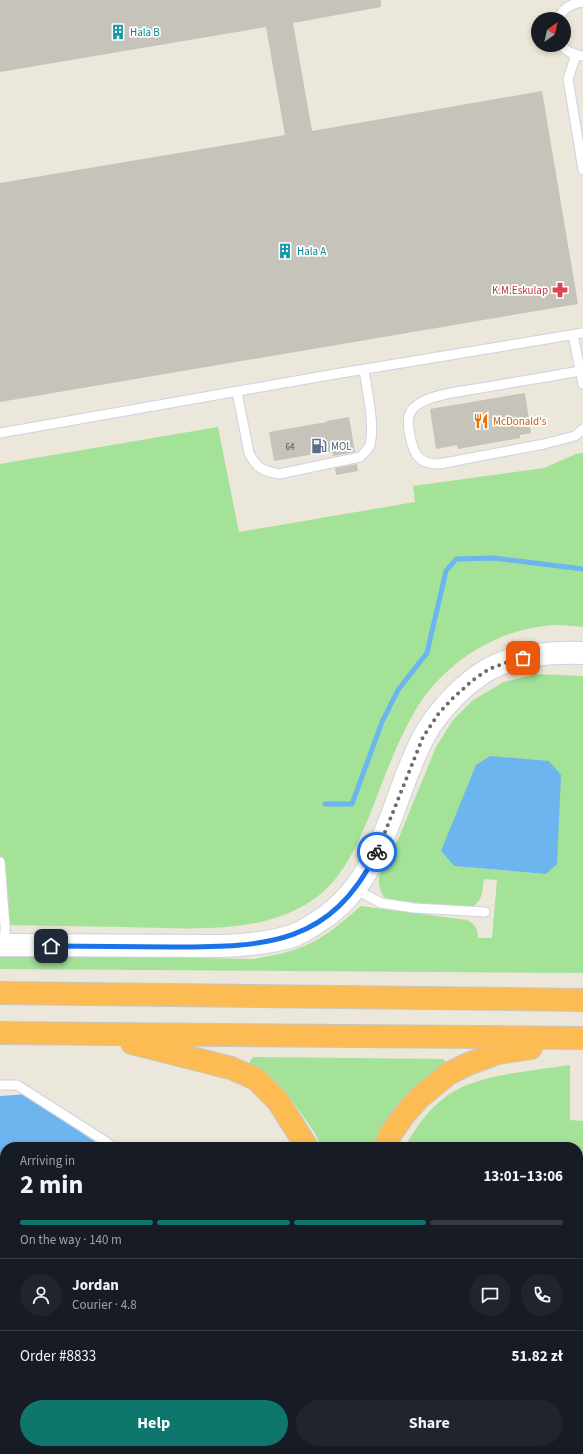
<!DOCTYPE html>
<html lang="en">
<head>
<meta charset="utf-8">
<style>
  :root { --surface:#171b24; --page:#20242c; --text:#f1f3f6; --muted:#9ea1a6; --line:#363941; --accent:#0f766e }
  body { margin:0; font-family:"Source Sans 3",sans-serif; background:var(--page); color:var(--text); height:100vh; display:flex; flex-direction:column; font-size:15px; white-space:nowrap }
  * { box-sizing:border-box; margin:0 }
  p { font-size:13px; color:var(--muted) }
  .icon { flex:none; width:22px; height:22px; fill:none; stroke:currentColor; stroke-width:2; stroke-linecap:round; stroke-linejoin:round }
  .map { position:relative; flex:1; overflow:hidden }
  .drawer { position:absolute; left:0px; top:1142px; width:583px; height:312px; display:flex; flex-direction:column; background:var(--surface); border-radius:16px 16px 0 0; box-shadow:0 2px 6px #0003 }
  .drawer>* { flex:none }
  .needle { width:26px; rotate:34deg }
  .buttons { position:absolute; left:531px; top:12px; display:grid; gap:8px }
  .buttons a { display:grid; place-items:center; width:40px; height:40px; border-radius:50%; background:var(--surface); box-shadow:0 2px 6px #0003; font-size:20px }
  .pin { position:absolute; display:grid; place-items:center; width:34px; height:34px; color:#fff; margin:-17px; border-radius:8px; box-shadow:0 2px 6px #0006 }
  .courier { position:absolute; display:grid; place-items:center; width:40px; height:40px; margin:-20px; border:3px solid #1a73e8; border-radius:50%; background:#fff; color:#222; box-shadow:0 1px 5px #0007 }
  .summary em { font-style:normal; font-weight:700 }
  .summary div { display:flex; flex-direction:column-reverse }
  .summary { display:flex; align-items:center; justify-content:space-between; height:68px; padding:0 20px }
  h1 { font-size:26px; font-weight:700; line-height:30px }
  .bar { display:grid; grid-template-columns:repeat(4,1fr); gap:6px 4px; align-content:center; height:48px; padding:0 20px }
  .bar i { height:5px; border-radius:3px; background:var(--line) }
  .bar .on { background:var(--accent) }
  .bar p { grid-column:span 4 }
  .line { display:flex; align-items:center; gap:10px; padding:0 20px; border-top:1px solid var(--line) }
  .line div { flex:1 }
  .round { display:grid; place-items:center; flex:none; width:42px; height:42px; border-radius:21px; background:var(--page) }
  .button { display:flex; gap:8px; margin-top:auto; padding:8px 20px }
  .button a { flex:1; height:46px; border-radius:24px; background:var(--accent); color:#fff; font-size:16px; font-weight:700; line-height:46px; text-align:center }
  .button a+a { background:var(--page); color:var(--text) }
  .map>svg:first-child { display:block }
  .green { fill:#a3e297; fill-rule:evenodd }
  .water { fill:#6db5ee }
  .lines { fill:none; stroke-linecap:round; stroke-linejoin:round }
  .stream { stroke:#6db5ee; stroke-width:5 }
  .building { fill:#c6c3ba }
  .service-casing { stroke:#d0d0e2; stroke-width:11 }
  .tertiary-casing { stroke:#d0d0e2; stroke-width:24 }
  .motorway-casing { stroke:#c7c7c7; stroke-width:24 }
  .service { stroke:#fff; stroke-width:9 }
  .tertiary { stroke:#fff; stroke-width:22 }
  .motorway { stroke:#fdbb54; stroke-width:22 }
  .done { stroke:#6d6c67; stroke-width:4; stroke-dasharray:0 7.2 }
  .route { stroke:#1a73e8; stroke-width:5 }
  .labels { text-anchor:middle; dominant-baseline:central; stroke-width:3.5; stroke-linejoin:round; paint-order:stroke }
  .number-label { font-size:9px; fill:#50504d }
  .culture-label { font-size:11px; fill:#0d838f; stroke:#fff; text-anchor:start }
  .health-label { font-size:11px; fill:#be3a42; stroke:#fff; text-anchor:end }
  .food-label { font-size:11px; fill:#c56008; stroke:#fff; text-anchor:start }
  .service-label { font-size:11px; fill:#4e5e75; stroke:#fff; text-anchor:start }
</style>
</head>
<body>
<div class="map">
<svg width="583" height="1454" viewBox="0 0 583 1454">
  <rect width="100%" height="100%" fill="#ebe7da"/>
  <!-- green -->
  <path class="green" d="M 218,427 L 239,532 L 415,502 L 413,486 L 544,468 L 576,454 L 583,453 L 583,627 C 575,626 566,625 557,625 C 499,627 444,662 415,711 C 399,739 387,769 376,799 C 360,839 344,884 303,906 C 251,935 183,928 125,927 C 84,926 42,926 0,925 L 0,464 Z
    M 537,674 L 583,676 L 583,973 L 0,969 L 0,955 L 254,959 C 270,956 287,953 302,947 C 324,939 343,921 361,906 L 467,920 C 475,924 478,929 478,938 L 492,938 L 497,880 L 484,879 C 482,892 483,903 469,908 L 394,900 L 384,897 L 381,892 L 379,884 L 379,876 L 400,835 L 436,747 L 453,720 L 473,700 L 504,682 ZM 441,851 L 546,874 L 454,866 Z
    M 253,1057 L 443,1059 L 446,1062 L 444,1067 L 377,1147 L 321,1147 L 315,1133 L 288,1095 L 248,1065 Z
    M 570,1065 L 570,1120 L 583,1121 L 583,1320 L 578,1328 L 578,1147 L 405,1147 C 417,1124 435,1101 458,1089 C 487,1074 538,1070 570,1065 Z"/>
  <!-- water -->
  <path class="water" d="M 490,756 L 549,761 L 561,775 L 557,864 L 546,874 L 454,866 L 441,851 L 476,765 Z
    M 28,1094 L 102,1147 L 5,1147 L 5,1449 L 355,1449 L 358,1454 L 0,1454 L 0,1096 Z"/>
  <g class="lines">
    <!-- stream -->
    <path class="stream" d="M 325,804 L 352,804 L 382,722 L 398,690 L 427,653 L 446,571 L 456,559 L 493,558 L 583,569"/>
  </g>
  <!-- building -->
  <path class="building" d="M 0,0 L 381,0 L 381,7 L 293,23 L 312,131 L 542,91 L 578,304 L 0,402 L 0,183 L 285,135 L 266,27 L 0,72 Z
    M 525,393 L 531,433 L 520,435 L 520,438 L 458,449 L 457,445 L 436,449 L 430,409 Z
    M 349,417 L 355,452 L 333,456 L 332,451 L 274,461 L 269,432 L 327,422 L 327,421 Z
    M 357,464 L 358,471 L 336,475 L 335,468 Z"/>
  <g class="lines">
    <defs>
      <path id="service" d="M 558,19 C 563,8 571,3 583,2
        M 561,45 C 567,52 573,55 583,56
        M 576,55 L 568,79 L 583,170
        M 573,335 L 583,384
        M 580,371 C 547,377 514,382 481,388 C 464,391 436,394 422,402 C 406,410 407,421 410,436 C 414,454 418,464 439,464 L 544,444 L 575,436 L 583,429
        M 237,392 L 249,453 C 257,469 263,471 279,474 L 360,457 C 364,453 368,450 370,445 C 375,425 367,390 364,370
        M 0,433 L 335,374 L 583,333
        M 0,862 L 5,926 L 5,945
        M 355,889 L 381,903 L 414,908 L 485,912
        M 0,1085 L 17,1085 L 114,1147
        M 376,1449 L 380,1454"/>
      <path id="tertiary" d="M 0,945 L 223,946 C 248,945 272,943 295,935 C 307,930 318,922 328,915 C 386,871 392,796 424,736 C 438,711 463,684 489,669 C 517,654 552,652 583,653"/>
      <path id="motorway" d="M 0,993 L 583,1000
        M 0,1033 L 583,1038
        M 132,1043 L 231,1068 L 256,1079 L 278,1101 L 307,1147
        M 385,1147 L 390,1135 L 404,1115 L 419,1098 L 448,1074 L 468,1064 L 498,1053 L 531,1048
        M 578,1359 L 583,1359
        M 578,1392 L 583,1392"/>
    </defs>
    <!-- service casing -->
    <use href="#service" class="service-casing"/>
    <!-- tertiary casing -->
    <use href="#tertiary" class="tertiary-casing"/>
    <!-- motorway casing -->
    <use href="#motorway" class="motorway-casing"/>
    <!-- service -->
    <use href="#service" class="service"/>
    <!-- tertiary -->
    <use href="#tertiary" class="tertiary"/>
    <!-- motorway -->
    <use href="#motorway" class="motorway"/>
  </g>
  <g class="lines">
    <!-- done -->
    <path class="done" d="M 377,852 L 423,737 L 439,713 L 452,699 L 473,680 L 489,669 L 513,660 L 523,658"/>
    <!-- route -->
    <path class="route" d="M 51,946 C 92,946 132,947 173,947 C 267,947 331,945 377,852"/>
  </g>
  <!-- icons -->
  <defs>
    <symbol id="building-bare" viewBox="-9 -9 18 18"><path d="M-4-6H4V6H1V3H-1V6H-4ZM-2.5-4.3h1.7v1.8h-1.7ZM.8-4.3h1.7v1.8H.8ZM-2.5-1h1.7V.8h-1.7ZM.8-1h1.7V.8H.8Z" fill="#0f9aa8" stroke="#fff" stroke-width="2.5" paint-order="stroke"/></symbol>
    <symbol id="pharmacy-bare" viewBox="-9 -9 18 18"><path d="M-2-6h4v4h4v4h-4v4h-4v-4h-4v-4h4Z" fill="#e0444e" stroke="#fff" stroke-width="2.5" paint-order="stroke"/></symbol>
    <symbol id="restaurant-bare" viewBox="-9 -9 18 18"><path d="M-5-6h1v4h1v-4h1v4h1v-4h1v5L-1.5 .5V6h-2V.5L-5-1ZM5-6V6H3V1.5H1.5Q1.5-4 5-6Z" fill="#e8710a" stroke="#fff" stroke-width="2.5" paint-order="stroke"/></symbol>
    <symbol id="fuel-bare" viewBox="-9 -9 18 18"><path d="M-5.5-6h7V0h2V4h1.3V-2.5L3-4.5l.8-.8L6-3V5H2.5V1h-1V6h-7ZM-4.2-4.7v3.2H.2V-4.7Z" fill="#5c6f8a" stroke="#fff" stroke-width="2.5" paint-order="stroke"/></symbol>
  </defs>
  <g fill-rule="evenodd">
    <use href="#building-bare" x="107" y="21" width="22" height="22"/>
    <use href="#building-bare" x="274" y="240" width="22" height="22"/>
    <use href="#pharmacy-bare" x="549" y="279" width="22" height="22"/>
    <use href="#restaurant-bare" x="470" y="410" width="22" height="22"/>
    <use href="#fuel-bare" x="308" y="435" width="22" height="22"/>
  </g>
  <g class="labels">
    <!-- number labels -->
    <g class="number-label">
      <text x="290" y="447">64</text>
    </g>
    <!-- culture labels -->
    <g class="culture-label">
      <text x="130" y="32">Hala B</text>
      <text x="297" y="251">Hala A</text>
    </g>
    <!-- health labels -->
    <g class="health-label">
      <text x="548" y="290">K.M.Eskulap</text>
    </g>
    <!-- food labels -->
    <g class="food-label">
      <text x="493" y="421">McDonald's</text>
    </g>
    <!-- service labels -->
    <g class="service-label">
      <text x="331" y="446">MOL</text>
    </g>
  </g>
</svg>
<div class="buttons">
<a><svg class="needle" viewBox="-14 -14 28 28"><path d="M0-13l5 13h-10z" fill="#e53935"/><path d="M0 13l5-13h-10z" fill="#9ea1a6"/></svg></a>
</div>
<div class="pin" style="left:523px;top:658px;background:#ea580c"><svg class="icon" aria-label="bag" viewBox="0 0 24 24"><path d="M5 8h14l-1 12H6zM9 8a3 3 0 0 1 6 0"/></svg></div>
<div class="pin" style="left:51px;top:946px;background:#1f2937"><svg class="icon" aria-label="home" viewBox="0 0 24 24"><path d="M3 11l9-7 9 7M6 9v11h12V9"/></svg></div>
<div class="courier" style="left:377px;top:852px"><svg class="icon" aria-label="bike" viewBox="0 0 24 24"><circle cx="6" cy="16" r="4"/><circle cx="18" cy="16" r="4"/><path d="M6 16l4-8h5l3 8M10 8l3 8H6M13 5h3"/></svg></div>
<section class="drawer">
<div class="summary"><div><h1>2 min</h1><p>Arriving in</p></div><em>13:01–13:06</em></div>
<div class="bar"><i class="on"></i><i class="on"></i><i class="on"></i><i></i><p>On the way · 140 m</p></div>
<div class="line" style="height:72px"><a class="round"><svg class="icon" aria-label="person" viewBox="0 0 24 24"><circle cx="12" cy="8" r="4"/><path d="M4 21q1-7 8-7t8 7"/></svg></a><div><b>Jordan</b><p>Courier · 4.8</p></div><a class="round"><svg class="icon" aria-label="chat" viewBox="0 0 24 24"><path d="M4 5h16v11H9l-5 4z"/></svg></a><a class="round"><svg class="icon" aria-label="phone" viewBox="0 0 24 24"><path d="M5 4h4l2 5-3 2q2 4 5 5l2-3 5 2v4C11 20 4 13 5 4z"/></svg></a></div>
<div class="line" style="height:52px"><div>Order #8833</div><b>51.82 zł</b></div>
<div class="button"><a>Help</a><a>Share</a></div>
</section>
</div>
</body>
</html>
